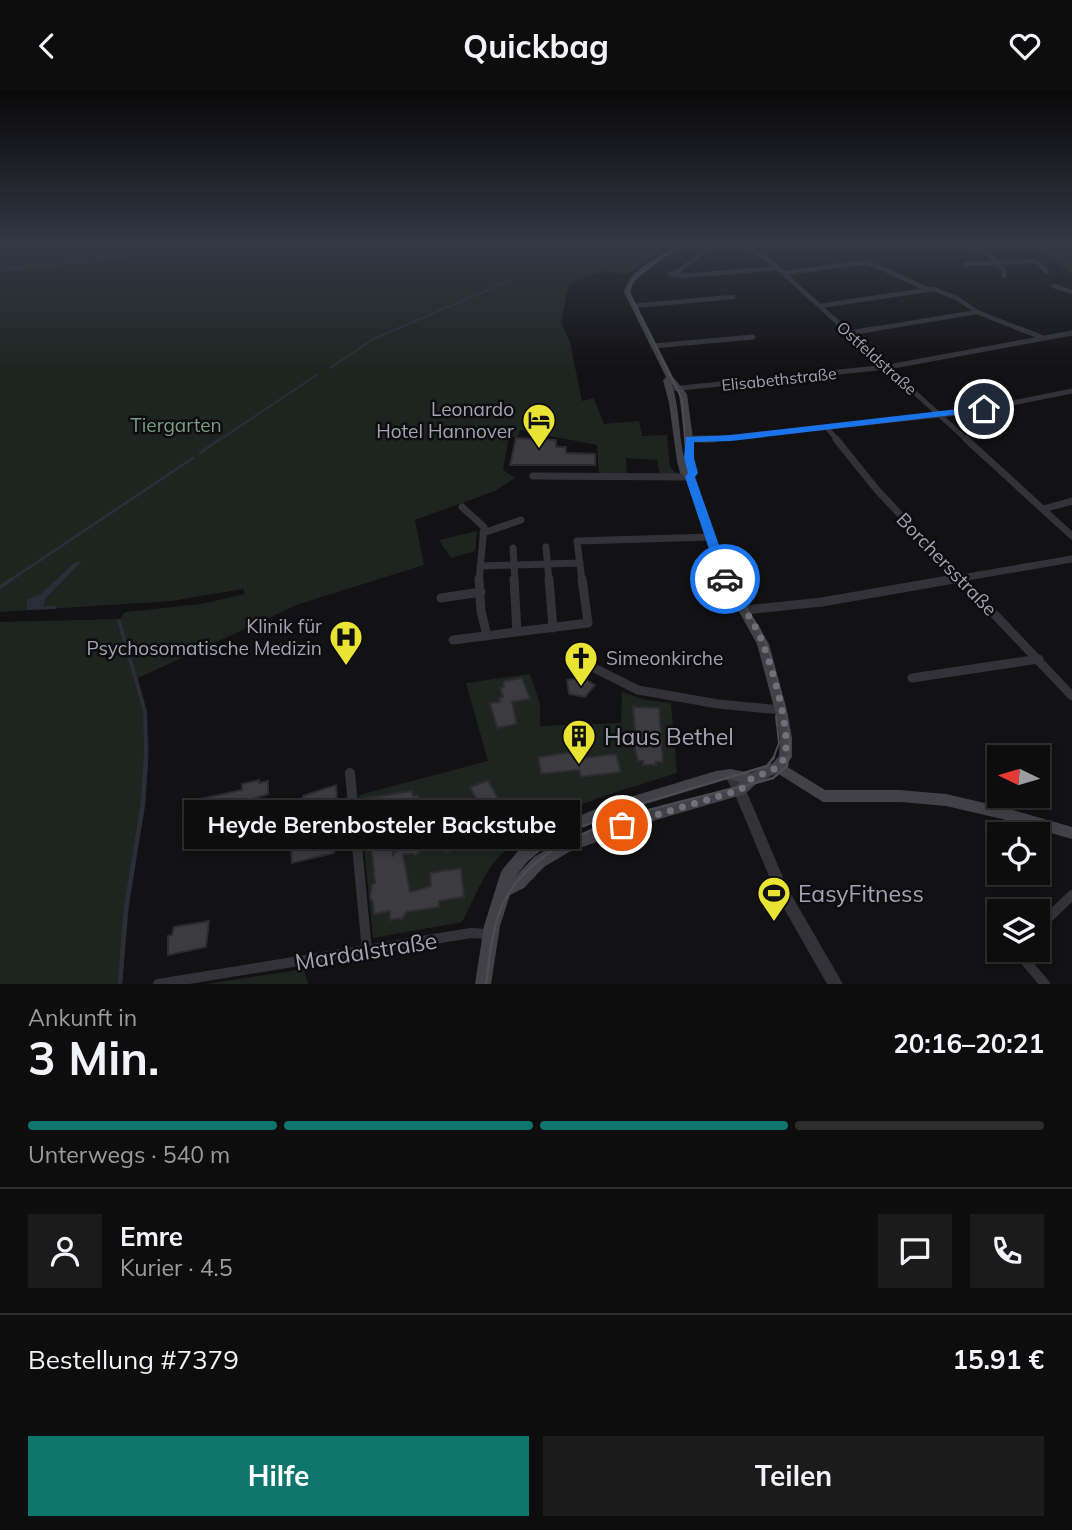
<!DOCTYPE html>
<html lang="de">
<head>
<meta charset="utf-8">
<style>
  :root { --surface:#0e0d0e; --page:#1c1b1c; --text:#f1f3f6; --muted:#9b9c9e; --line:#2e2d2e; --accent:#0f766e }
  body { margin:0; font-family:Mulish,sans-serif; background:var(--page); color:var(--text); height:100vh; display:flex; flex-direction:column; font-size:26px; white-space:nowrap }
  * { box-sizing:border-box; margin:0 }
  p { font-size:23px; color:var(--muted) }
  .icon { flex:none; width:38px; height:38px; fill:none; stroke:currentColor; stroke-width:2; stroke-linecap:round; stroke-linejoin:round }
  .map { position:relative; height:893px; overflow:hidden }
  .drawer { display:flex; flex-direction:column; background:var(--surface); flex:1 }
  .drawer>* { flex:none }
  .needle { width:46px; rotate:275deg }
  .buttons { position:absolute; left:987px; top:654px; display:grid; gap:14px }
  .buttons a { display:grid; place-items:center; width:63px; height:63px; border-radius:0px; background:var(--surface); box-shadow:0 4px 10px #0003,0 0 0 2px var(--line); font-size:35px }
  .pin { position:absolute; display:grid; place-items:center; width:60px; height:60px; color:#fff; margin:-30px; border:4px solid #fff; border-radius:50%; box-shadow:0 2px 7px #0007 }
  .courier { position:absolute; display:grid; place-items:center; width:70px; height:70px; margin:-35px; border:5px solid #1a73e8; border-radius:50%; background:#fff; color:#222; box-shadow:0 2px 9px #0007 }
  .bubble { position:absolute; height:49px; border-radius:0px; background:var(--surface); box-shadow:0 4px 10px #0003,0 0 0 2px var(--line); font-size:23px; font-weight:700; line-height:49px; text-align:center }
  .head em { font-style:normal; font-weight:700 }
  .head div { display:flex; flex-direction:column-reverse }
  .head { display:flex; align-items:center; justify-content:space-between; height:119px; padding:0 28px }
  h1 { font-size:46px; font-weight:700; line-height:52px }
  .bar { display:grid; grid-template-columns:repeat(4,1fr); gap:10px 7px; align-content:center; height:84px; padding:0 28px }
  .bar i { height:9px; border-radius:5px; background:var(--line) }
  .bar .active { background:var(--accent) }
  .bar p { grid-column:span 4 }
  .line { display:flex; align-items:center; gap:18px; padding:0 28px; border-top:2px solid var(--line) }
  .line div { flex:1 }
  .round { display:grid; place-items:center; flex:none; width:74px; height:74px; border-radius:0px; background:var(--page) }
  .cta { display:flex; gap:14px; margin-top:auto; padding:14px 28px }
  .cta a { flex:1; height:80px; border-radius:0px; background:var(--accent); color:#fff; font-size:28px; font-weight:700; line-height:80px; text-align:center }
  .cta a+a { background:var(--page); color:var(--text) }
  header { display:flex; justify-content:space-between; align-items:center; height:91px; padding:0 28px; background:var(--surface); font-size:32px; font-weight:700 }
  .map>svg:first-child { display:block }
  .green { fill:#1e2521 }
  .water { fill:#2a2e38 }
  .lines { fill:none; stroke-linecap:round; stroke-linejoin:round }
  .stream-far3 { stroke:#2a2e38; stroke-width:2 }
  .stream-far2 { stroke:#2a2e38; stroke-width:2.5 }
  .stream-far1 { stroke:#2a2e38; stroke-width:3.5 }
  .stream { stroke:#2a2e38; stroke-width:4.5 }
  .building { fill:#3c3b40; stroke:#2c2b2f; stroke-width:2 }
  .minor-far4 { stroke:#333238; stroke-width:4.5 }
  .minor-far3 { stroke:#333238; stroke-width:5 }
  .minor-far2 { stroke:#333238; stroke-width:7 }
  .minor-far1 { stroke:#333238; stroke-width:9 }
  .minor { stroke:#333238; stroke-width:10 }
  .tertiary { fill:#333238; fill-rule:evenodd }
  .secondary { fill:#414147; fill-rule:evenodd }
  .tram-far1 { stroke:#4c4c52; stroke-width:2 }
  .tram { stroke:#4c4c52; stroke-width:2.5 }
  .route { fill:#1a73e8 }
  .done { stroke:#70707b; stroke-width:7; stroke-dasharray:0 12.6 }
  .labels { text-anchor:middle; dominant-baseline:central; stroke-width:5; stroke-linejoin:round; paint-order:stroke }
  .far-street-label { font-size:16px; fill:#a3a3b3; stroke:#0d0c0e }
  .poi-label { font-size:19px; fill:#a3a3b3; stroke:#0d0c0e; text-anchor:end }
  .park-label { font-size:19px; fill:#7b9d88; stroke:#0d0c0e }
  .street-label { font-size:19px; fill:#a3a3b3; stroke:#0d0c0e }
  .near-poi-label { font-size:23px; fill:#a3a3b3; stroke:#0d0c0e; text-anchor:start }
  .near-street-label { font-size:23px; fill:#a3a3b3; stroke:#0d0c0e }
</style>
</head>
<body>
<header><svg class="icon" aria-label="back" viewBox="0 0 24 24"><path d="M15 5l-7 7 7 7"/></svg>Quickbag<svg class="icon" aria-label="heart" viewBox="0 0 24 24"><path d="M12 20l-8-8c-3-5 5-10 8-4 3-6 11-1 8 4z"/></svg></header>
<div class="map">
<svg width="1072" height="893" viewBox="0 0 1072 893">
  <rect width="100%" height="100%" fill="#121113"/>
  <!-- green -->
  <path class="green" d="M 0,153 L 671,153 L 627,183 L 603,180 L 569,192 L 561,231 L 570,251 L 582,310 L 594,307 L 604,333 L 639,330 L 642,345 L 667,344 L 670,376 L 678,384 L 660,384 L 657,369 L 626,367 L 627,383 L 599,383 L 597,354 L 520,339 L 518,346 L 509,346 L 503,379 L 515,387 L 495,400 L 415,429 L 424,474 L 299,513 L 138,587 L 147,620 L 149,658 L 145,713 L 129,816 L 122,893 L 0,893 L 0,531 L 120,528 L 125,521 L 201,513 L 245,503 L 243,498 L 171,510 L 0,521 Z
    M 989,153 L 1072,153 L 1072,184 L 1041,157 L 982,158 L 975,155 Z
    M 477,440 L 475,460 L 451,467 L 439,449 Z
    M 530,583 L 540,613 L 540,635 L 621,632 L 622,601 L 645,609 L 671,612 L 677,682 C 617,701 531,722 492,774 C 480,791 472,812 462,831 L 373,847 L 359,704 L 488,670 L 466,592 Z
    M 304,878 L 308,893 L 206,893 Z"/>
  <!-- water -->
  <path class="water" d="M 82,470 L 46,507 L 43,515 L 55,515 L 56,518 L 27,519 L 27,509 L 42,502 L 74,472 Z"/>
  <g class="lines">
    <!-- stream-far3 -->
    <path class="stream-far3" d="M 1053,156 L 1054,153
      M 0,178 C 76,173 151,161 226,153
      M 330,277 L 373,248 L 509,190
      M 218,350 L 318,283"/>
    <!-- stream-far2 -->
    <path class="stream-far2" d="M 200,362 L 220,348
      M 9,490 L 193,367"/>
    <!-- stream-far1 -->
    <path class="stream-far1" d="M 0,496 L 12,488
      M 119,530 L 145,621 L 146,668"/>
    <!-- stream -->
    <path class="stream" d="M 120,892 L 126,817 L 143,713 L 146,666"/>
  </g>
  <!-- building -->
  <path class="building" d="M 516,347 L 556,349 L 556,356 L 566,356 L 566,362 L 595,363 L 595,374 L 510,374 Z
    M 522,587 L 530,608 L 512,611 L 517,633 L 497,637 L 490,612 L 500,611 L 499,607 L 503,606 L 500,597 L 504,596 L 503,592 L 505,590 Z
    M 583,587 L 595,594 L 585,606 L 569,603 L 567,589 Z
    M 633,616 L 659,617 L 663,671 L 656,671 L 656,674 L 643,674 L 643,670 L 638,670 L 633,651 L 636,651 Z
    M 573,661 L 574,668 L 616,663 L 621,681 L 581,686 L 579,679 L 541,683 L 538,666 Z
    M 259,689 L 259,692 L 268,690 L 268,703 L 242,711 L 242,716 L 185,728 L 186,711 L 242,699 L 242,693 Z
    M 488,689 L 506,722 L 512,720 L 520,734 L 445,762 L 442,756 L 423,759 L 415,764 L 412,762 L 403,764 L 410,801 L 431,795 L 430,782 L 461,777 L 464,806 L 439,810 L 439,816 L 407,821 L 401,829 L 400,827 L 390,829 L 390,820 L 374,823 L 373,811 L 370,807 L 372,793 L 375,792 L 366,707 L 412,700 L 413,705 L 418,704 L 420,718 L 403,721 L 403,716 L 388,719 L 393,764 L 401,753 L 419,752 L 418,744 L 433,741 L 434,748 L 486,727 L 470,696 Z
    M 336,694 L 338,724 L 324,727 L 326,744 L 332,743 L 334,762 L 292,772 L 291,753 L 263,759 L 263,751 L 257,752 L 257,731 L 303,719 L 303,705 Z
    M 209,830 L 206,856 L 168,864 L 168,845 L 172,844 L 174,836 Z"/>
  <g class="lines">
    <!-- minor-far4 -->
    <path class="minor-far4" d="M 740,153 L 770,170 L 847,240
      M 965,153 L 990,164 L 1004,179 L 1004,185
      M 965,173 L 1036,170 L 1047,181
      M 677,181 L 715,153
      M 677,181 L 683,185 L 669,183 Z
      M 784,182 L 867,171 L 927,198
      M 683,185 L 778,177
      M 1054,195 L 1072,201
      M 633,215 L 733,206
      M 820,215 L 933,198 L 957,207 L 977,221 L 862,240
      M 977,221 L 1025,240"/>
    <!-- minor-far3 -->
    <path class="minor-far3" d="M 845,238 L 968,350
      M 1021,238 L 1043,247
      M 851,242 L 873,238
      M 653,255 L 753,246
      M 671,298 L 888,276 L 1072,242
      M 827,337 L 838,350
      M 689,348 L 707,349 L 968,321 L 1072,300"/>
    <!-- minor-far2 -->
    <path class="minor-far2" d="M 695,348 L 713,348
      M 836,348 L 877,399 L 963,490
      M 966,348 L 1072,445
      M 533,385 L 690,386
      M 462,416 L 484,436 L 479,490
      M 1043,418 L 1072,410
      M 483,442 L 521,429
      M 546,456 L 549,490
      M 513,457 L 515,490
      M 481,475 L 580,472
      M 582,490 L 577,450 L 710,446
      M 944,490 L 1072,468"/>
    <!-- minor-far1 -->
    <path class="minor-far1" d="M 479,488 L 481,520 L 487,545
      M 514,488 L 517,541
      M 549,488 L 553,537
      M 961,488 L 1072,605
      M 441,507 L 481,501
      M 745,519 L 822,511 L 954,488
      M 453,549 L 588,532 L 582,488
      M 592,576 L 638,599 L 718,613 L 781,619
      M 912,587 L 1039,568"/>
    <!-- minor -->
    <path class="minor" d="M 350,682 L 367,860
      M 1038,837 L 1072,804
      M 1016,859 L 1045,893
      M 158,893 L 471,842 L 489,843"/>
    <!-- tertiary -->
    <path class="tertiary" d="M 730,678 L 734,680 L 748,704 L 788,798 L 843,893 L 827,893 L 778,807 L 736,706 L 724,683 L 726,680 Z"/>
    <!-- secondary -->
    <path class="secondary" d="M 681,153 L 687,153 C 667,168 637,175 630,201 L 673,286 L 687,303 L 693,348 L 693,367 L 697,382 L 694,386 L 729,485 L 769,553 L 788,624 L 792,647 L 792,666 L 786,675 L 825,699 L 900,699 L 946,703 L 1002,716 L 1072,736 L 1072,748 L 1002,728 L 946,715 L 900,711 L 823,711 L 777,682 L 757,692 L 745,703 L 656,729 L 569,761 L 544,776 L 524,797 L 510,804 L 500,835 L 491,893 L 475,893 L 484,835 L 500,784 L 502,779 L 518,760 L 545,740 L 607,713 L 716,680 L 730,678 L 751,682 L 773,672 L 779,665 L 780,647 L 776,624 L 757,553 L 719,485 L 686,387 L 680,382 L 677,370 L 669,312 L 663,289 L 666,286 L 624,201 C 632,175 660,166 681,153 ZM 672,293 L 679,303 L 685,348 L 685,367 L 688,381 C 678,353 681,322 672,293 ZM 730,688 L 740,691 L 736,695 L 655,717 L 559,751 L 534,766 L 514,787 L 528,770 L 555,748 L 615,722 L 716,690 Z"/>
    <!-- tram-far1 -->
    <path class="tram-far1" d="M 681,153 L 637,186 L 631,192 L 629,202 L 682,308 L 687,375 L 726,486 L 760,539 L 771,566 L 785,617 L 790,652 L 788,668
      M 773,668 L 779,652 L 776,625"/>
    <!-- tram -->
    <path class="tram" d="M 644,712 L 767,675 L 774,666
      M 562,743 L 615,723
      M 486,893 C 490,864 492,831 507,805 C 553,726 692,712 773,687 L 787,675 L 788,666"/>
  </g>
  <!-- sky -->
  <linearGradient id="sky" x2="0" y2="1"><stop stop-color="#0a090a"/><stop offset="0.55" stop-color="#333844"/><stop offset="1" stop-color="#333844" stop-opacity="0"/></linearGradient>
  <rect width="1072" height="278" fill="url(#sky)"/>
  <!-- route -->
  <path class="route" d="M 984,315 L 987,316 L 987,320 L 731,350 L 694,351 L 694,367 L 698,382 L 695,386 L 731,488 L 725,491 L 719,488 L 685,386 L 688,382 L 684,367 L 686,346 L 731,344 Z"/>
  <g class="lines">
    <!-- done -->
    <path class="done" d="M 622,734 L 740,699 C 744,696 747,691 751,688 C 763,681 775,682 783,669 C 795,649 769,565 759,543 C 750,524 735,507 725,488"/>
  </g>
  <!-- icons -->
  <defs>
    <symbol id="hotel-pin" viewBox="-11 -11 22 30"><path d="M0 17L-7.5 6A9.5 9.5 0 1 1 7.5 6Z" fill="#e9e433" stroke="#0d0c0e"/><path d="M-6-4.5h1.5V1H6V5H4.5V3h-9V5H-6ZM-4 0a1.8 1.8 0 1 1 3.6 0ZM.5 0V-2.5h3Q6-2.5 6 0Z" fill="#111"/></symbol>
    <symbol id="hospital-pin" viewBox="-11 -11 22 30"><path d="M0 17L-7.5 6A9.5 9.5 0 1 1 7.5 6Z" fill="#e9e433" stroke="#0d0c0e"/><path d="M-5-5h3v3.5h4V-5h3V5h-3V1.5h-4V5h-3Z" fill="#111"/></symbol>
    <symbol id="church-pin" viewBox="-11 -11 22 30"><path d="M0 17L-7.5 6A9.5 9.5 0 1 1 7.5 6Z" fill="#e9e433" stroke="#0d0c0e"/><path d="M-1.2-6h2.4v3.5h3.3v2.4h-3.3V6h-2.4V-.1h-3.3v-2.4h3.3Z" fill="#111"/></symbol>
    <symbol id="building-pin" viewBox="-11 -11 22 30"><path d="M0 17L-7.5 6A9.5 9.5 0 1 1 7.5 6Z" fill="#e9e433" stroke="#0d0c0e"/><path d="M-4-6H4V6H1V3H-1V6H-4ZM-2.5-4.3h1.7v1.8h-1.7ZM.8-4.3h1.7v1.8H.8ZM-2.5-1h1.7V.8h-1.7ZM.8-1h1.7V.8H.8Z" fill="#111"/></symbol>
    <symbol id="stadium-pin" viewBox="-11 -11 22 30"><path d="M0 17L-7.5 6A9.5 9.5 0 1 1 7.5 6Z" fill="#e9e433" stroke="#0d0c0e"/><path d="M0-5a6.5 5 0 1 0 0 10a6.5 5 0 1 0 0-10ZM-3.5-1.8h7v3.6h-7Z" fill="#111"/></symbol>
  </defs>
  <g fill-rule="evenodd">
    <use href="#hotel-pin" x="520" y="310" width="38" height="52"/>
    <use href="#hospital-pin" x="327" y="527" width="38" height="52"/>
    <use href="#church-pin" x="562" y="548" width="38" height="52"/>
    <use href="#building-pin" x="560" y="626" width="38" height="52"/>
    <use href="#stadium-pin" x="755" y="783" width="38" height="52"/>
  </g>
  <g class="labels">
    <!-- far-street labels -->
    <g class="far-street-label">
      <text transform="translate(877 267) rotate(42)">Ostfeldstraße</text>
      <text transform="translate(779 288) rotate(-6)">Elisabethstraße</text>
    </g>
    <!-- poi labels -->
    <g class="poi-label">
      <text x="514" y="318">Leonardo<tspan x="514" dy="22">Hotel Hannover</tspan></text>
      <text x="322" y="535">Klinik für<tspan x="322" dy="22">Psychosomatische Medizin</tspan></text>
      <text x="606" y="567" text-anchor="start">Simeonkirche</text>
    </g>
    <!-- park labels -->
    <g class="park-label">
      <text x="176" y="334">Tiergarten</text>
    </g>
    <!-- street labels -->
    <g class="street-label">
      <text transform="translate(947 473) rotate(46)">Borchersstraße</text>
    </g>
    <!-- near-poi labels -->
    <g class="near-poi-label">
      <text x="604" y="645">Haus Bethel</text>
      <text x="798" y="802">EasyFitness</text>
    </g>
    <!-- near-street labels -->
    <g class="near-street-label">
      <text transform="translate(366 860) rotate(-9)">Mardalstraße</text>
    </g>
  </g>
</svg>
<div class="buttons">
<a><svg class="needle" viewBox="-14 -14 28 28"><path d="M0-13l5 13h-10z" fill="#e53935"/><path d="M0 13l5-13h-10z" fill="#9b9c9e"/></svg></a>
<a><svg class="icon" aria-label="locate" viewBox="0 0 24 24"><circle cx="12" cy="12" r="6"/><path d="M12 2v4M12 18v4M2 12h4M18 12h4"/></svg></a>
<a><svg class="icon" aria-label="layers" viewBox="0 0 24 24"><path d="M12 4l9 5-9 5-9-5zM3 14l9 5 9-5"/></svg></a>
</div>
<div class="pin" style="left:622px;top:734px;background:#ea580c"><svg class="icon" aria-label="bag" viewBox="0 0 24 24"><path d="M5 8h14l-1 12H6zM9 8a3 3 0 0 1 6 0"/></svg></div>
<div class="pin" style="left:984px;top:318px;background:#1f2937"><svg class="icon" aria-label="home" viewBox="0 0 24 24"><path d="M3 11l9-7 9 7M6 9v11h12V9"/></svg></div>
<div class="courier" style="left:725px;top:488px"><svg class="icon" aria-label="car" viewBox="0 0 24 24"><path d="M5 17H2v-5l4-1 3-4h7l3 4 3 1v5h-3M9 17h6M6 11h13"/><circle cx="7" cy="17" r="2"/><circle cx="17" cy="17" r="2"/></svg></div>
<div class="bubble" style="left:184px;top:709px;width:396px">Heyde Berenbosteler Backstube</div>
</div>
<section class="drawer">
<div class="head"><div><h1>3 Min.</h1><p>Ankunft in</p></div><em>20:16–20:21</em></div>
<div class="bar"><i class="active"></i><i class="active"></i><i class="active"></i><i></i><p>Unterwegs · 540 m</p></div>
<div class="line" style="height:126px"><a class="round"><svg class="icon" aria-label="person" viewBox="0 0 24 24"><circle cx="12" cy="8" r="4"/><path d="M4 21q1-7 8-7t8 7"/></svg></a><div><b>Emre</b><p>Kurier · 4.5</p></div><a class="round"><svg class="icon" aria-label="chat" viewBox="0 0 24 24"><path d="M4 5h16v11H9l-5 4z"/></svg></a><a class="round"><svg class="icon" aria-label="phone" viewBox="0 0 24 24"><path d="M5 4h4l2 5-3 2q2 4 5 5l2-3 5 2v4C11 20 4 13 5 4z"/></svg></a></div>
<div class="line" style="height:91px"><div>Bestellung #7379</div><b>15.91 €</b></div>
<div class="cta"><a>Hilfe</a><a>Teilen</a></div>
</section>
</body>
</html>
